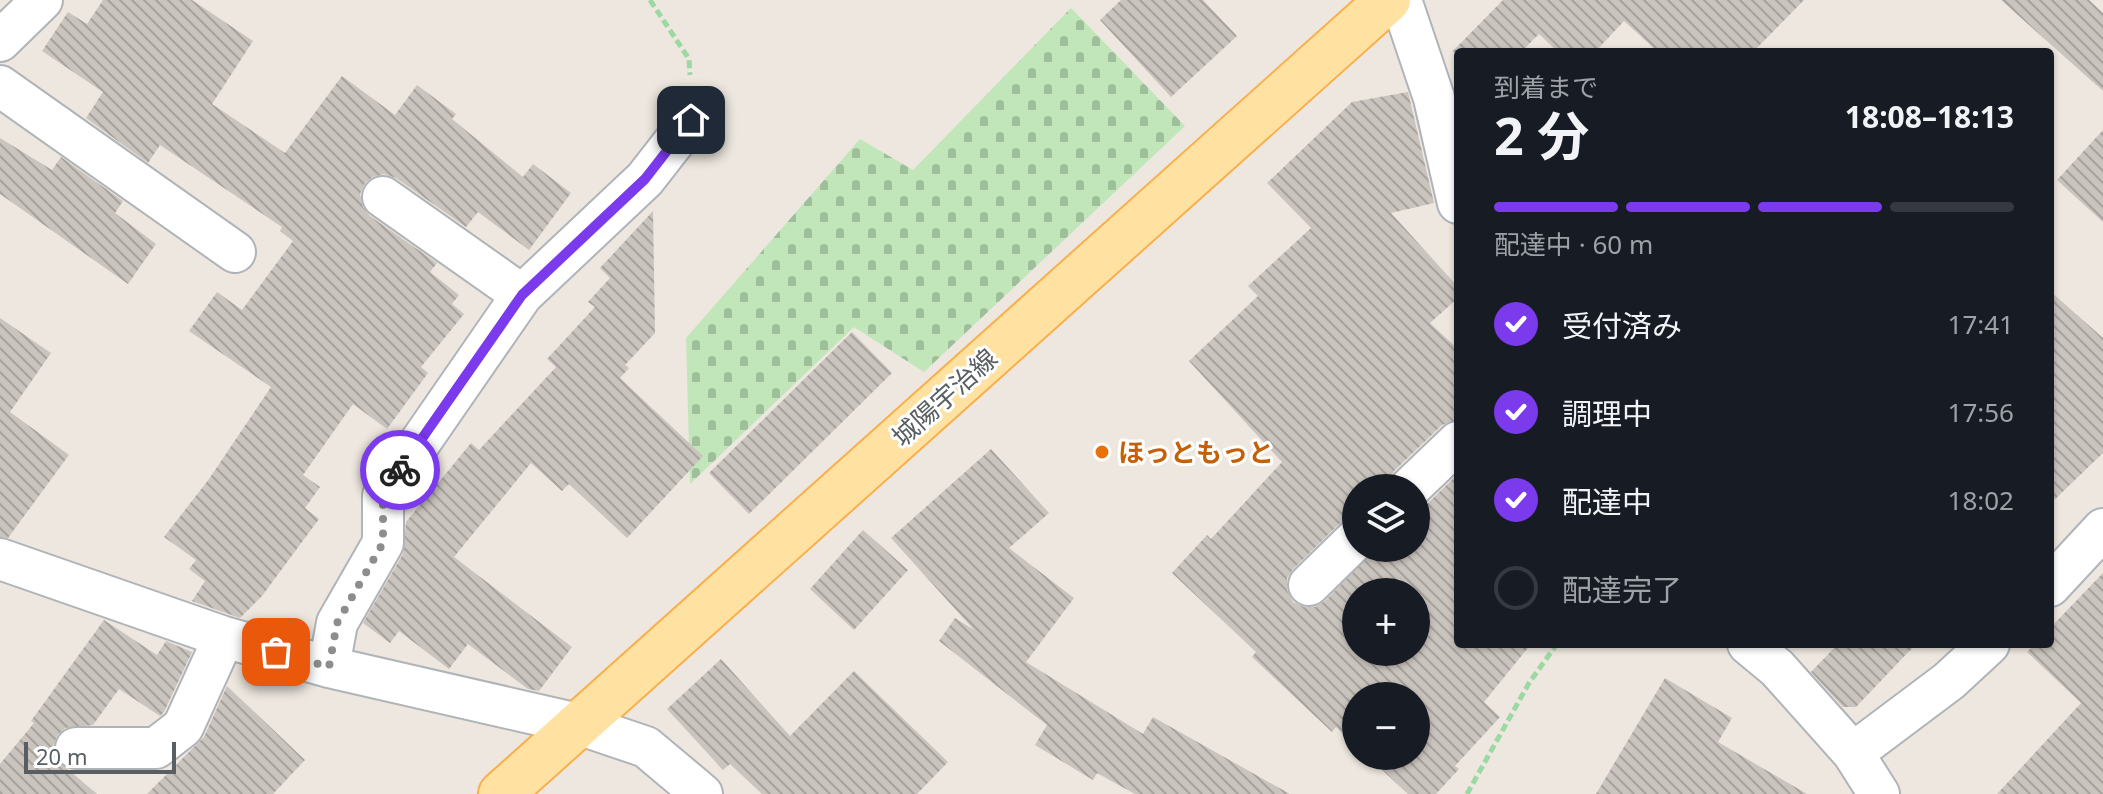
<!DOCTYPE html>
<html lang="ja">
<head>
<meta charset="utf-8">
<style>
  :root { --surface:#171b24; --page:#242831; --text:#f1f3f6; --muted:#9ea1a6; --line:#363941; --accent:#7c3aed }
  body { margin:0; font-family:"Noto Sans","Noto Sans JP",sans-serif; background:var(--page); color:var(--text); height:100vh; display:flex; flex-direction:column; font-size:30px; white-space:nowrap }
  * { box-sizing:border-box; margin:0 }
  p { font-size:26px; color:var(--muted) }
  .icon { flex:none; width:44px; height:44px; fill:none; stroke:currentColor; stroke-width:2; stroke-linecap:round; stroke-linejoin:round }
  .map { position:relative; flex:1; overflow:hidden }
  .sheet { position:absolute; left:1454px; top:48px; width:600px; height:600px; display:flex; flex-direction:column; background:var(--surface); border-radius:8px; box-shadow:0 2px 6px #0004 }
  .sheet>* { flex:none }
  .fabs { position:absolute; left:1342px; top:474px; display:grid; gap:16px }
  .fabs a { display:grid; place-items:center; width:88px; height:88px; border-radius:50%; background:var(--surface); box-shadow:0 2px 6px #0004; font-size:40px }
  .scale { position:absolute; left:24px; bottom:20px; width:152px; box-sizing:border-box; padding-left:8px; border:4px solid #585e61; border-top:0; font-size:22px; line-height:28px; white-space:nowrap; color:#585e61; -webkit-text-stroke:6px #fff; paint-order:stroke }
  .pin { position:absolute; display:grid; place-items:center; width:68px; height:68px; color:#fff; margin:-34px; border-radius:16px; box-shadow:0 4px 12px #0006 }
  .courier { position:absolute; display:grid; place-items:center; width:80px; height:80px; margin:-40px; border:6px solid #7c3aed; border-radius:50%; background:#fff; color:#222; box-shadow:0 2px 10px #0007 }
  .summary em { font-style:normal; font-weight:700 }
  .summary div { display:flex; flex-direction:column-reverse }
  .summary { display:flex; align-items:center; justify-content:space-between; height:136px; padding:0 40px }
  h1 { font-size:52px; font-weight:700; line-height:60px }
  .bar { display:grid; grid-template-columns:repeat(4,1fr); gap:12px 8px; align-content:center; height:96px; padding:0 40px }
  .bar i { height:10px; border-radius:6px; background:var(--line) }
  .bar .on { background:var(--accent) }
  .bar p { grid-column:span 4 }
  ol { padding:0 40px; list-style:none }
  li { display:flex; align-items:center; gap:24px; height:88px }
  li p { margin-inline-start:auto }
  li .icon { padding:8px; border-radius:50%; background:var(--accent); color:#fff; stroke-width:4 }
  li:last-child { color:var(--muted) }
  li i { width:44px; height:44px; border:4px solid var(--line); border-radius:50% }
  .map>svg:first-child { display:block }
  .cemetery { fill:url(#cemetery-stones) }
  .building { fill:url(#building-back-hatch); fill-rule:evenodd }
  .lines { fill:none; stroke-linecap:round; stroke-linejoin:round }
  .minor-casing { stroke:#b0b4b8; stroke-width:44 }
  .primary-casing { stroke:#f9af4b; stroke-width:48 }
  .path { stroke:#9bd9a2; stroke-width:5; stroke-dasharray:8 4; stroke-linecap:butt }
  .minor { stroke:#fff; stroke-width:40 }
  .primary { stroke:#ffe2a1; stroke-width:44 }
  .done { stroke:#8c8e8d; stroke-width:8; stroke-dasharray:0 14.4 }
  .route { stroke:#7c3aed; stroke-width:10 }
  .food-dot { fill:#e8710a; stroke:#fff; stroke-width:3 }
  .labels { text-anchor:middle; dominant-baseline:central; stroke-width:6; stroke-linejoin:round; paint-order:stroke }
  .street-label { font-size:26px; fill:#585e61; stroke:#fff }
  .food-label { font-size:26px; font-weight:bold; fill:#c56008; stroke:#fff; text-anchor:start }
</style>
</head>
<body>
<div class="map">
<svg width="2103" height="794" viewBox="0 0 2103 794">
  <defs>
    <pattern id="cemetery-stones" width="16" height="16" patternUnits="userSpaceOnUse" patternTransform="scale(2)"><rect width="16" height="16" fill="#c0e6b9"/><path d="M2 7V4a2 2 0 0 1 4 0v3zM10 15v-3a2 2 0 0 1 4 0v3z" fill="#9fbe9a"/></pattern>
    <pattern id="building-back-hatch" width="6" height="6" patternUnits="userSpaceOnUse" patternTransform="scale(2)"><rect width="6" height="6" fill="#cac4be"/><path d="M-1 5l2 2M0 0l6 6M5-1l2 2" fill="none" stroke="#a7a29e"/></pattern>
  </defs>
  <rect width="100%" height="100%" fill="#ede7df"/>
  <!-- cemetery -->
  <path class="cemetery" d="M 1071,8 L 1185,126 L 924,372 L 854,327 L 690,484 L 686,338 L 860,139 L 913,170 Z"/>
  <!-- building -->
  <path class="building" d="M 103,0 L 192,0 L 253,41 L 212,104 L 285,153 L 342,76 L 395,115 L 417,85 L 456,114 L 452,119 L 523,177 L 533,164 L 571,193 L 529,250 L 478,212 L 466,227 L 396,178 L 384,174 L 373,177 L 365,183 L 360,194 L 363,207 L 370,216 L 437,263 L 430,272 L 459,295 L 452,304 L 464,314 L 421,367 L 428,373 L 387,429 L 353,404 L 303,475 L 320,487 L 305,508 L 319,519 L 262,596 L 240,618 L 192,601 L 205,581 L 189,569 L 196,560 L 164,537 L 209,479 L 271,387 L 189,331 L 217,292 L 242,310 L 293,241 L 280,231 L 282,227 L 160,145 L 148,163 L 86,118 L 103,92 L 42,51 L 68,12 L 87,24 Z
    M 1121,0 L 1203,0 L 1237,36 L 1171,97 L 1100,20 Z
    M 1503,0 L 1804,0 L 1753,52 L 1658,52 L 1624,21 L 1595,52 L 1558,52 L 1539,34 L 1521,52 L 1452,52 Z
    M 2001,0 L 2089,0 L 2103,13 L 2103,91 Z
    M 1408,92 L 1434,203 L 1391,213 L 1458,287 L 1458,298 L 1430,323 L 1458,349 L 1458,420 L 1442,425 L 1394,471 L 1388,481 L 1388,488 L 1356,488 L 1356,517 L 1340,523 L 1293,569 L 1287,578 L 1287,590 L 1293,602 L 1304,607 L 1315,607 L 1325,601 L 1377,548 L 1416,548 L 1416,510 L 1426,505 L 1458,474 L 1458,644 L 1531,644 L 1484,702 L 1500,717 L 1455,766 L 1459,769 L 1436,794 L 1408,794 L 1367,756 L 1416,756 L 1416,696 L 1356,696 L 1356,746 L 1336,727 L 1332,732 L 1252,657 L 1256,652 L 1172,573 L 1207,535 L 1211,539 L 1282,462 L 1189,361 L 1258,296 L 1248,286 L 1311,228 L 1267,183 L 1352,102 ZM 1356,592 L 1416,592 L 1416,652 L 1356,652 Z
    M 2103,130 L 2103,222 L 2057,180 Z
    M 0,138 L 52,170 L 61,157 L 123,201 L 115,213 L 156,244 L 128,284 L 0,194 Z
    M 653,211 L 655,333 L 625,365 L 629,368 L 620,378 L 703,456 L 627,538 L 569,484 L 562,491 L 531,463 L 454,557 L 572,647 L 539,691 L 528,689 L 468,644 L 449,669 L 399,631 L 390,643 L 363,623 L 403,554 L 406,522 L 471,443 L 479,450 L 556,367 L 547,359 L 595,307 L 588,302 L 610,278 L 600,268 Z
    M 2050,291 L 2103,338 L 2103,453 L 2050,504 Z
    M 0,318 L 51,353 L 10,412 L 69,455 L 8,538 L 0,537 Z
    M 852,332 L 892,373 L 749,514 L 709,473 Z
    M 991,449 L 1049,513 L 1009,548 L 1074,598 L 1026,662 L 1143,734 L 1153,717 L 1290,794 L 1135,794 L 1097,773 L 1093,780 L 1035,745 L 1047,725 L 939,641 L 955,618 L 974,630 L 891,538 Z
    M 863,530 L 908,570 L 854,630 L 810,589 Z
    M 2103,573 L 2103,794 L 1997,794 L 2081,703 L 2027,652 L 2035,644 L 2050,644 L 2050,628 Z
    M 104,620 L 157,655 L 166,641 L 192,652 L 164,712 L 160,716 L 119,689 L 93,725 L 65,728 L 57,736 L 53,747 L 57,760 L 97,794 L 0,794 L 0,764 L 34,723 L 31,721 Z
    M 1838,644 L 1916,644 L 1856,707 L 1843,707 L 1811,672 Z
    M 721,659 L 790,736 L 854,671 L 948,762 L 917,794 L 762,794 L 730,764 L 723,770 L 667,709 Z
    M 1665,678 L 1732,718 L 1718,742 L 1807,794 L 1596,794 Z
    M 227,686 L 305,760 L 273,794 L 147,794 L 204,737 Z"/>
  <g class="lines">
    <defs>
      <path id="minor" d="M 1401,0 L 1434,98 L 1458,203
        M 0,41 L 42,0
        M 0,86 L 235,252
        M 383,197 L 522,295
        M 1410,488 L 1458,442
        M 0,559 L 224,637 L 329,667 L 578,724 L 646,747 L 702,794
        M 1309,585 L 1356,539
        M 2050,586 L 2103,529
        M 1748,644 L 1777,668 L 1853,753 L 1879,794
        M 329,667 L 337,623 L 383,543 L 383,496 L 522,295 L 645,179 L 691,120
        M 76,748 L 156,748 L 183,727 L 224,637
        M 1853,753 L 1949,681 L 1989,644"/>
      <path id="primary" d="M 501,794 L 1388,0"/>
    </defs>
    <!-- minor casing -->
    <use href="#minor" class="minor-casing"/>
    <!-- primary casing -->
    <use href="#primary" class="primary-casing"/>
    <!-- path -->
    <path class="path" d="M 650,0 L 689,59 L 690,75
      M 1467,794 L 1529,683 L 1557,644"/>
    <!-- minor -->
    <use href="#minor" class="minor"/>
    <!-- primary -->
    <use href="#primary" class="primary"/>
  </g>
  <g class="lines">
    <!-- done -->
    <path class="done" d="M 276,652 L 329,667 L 337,623 L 383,543 L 383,496 L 400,470"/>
    <!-- route -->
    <path class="route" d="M 400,470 L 522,295 L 645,179 L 691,120"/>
  </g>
  <!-- markers -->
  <circle class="food-dot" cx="1102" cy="452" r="8"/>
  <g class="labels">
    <!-- street labels -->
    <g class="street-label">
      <text transform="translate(944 397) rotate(-42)">城陽宇治線</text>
    </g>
    <!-- food labels -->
    <g class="food-label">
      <text x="1118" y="452">ほっともっと</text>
    </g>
  </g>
</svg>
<div class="fabs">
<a><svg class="icon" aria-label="layers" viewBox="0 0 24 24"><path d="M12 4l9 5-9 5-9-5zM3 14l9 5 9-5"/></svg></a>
<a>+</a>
<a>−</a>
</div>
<div class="scale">20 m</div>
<div class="pin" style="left:276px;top:652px;background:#ea580c"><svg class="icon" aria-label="bag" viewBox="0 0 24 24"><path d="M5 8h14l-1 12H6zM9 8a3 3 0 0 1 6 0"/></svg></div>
<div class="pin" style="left:691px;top:120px;background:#1f2937"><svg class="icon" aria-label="home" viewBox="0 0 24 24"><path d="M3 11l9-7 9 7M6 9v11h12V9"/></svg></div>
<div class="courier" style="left:400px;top:470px"><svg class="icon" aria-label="bike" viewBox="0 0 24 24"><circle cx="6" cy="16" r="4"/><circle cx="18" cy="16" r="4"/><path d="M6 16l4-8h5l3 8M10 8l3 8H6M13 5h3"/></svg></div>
<section class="sheet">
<div class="summary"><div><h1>2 分</h1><p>到着まで</p></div><em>18:08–18:13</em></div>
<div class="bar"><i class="on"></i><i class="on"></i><i class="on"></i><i></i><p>配達中 · 60 m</p></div>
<ol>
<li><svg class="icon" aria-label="check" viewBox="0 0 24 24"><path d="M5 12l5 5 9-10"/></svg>受付済み<p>17:41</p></li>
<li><svg class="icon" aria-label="check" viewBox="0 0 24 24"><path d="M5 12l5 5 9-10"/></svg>調理中<p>17:56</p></li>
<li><svg class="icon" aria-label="check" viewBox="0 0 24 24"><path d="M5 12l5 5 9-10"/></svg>配達中<p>18:02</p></li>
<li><i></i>配達完了</li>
</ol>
</section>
</div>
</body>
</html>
